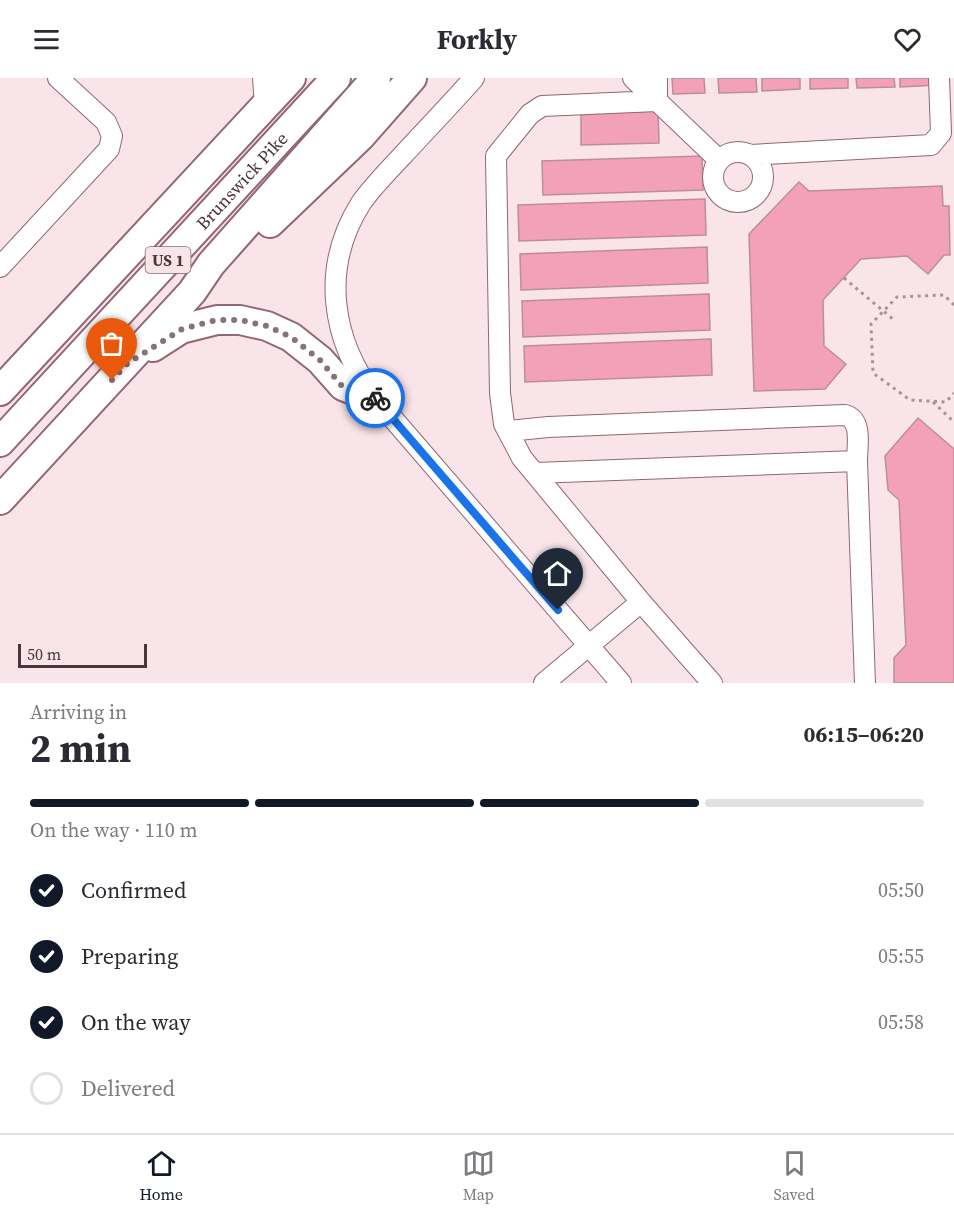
<!DOCTYPE html>
<html lang="en">
<head>
<meta charset="utf-8">
<style>
  :root { --surface:#fff; --page:#f2f2f3; --text:#2b2b33; --muted:#7c7c81; --line:#e1e1e2; --accent:#111827 }
  body { margin:0; font-family:"Source Serif 4",serif; background:var(--page); color:var(--text); height:100vh; display:flex; flex-direction:column; font-size:22px; white-space:nowrap }
  * { box-sizing:border-box; margin:0 }
  p { font-size:20px; color:var(--muted) }
  .icon { flex:none; width:33px; height:33px; fill:none; stroke:currentColor; stroke-width:2; stroke-linecap:round; stroke-linejoin:round }
  .map { position:relative; height:605px; overflow:hidden }
  .panel { display:flex; flex-direction:column; background:var(--surface); flex:1 }
  .panel>* { flex:none }
  .scale { position:absolute; left:18px; bottom:15px; width:129px; box-sizing:border-box; padding-left:6px; border:3px solid #49353b; border-top:0; font-size:16px; line-height:21px; white-space:nowrap; color:#49353b; -webkit-text-stroke:4px #f9e4e9; paint-order:stroke }
  .pin { position:absolute; display:grid; place-items:center; width:51px; height:51px; color:#fff; margin:-62px -26px; border-radius:50% 50% 50% 0; rotate:-45deg; box-shadow:0 0 6px #0007 }
  .pin .icon { rotate:45deg }
  .courier { position:absolute; display:grid; place-items:center; width:60px; height:60px; margin:-30px; border:4px solid #1a73e8; border-radius:50%; background:#fff; color:#222; box-shadow:0 2px 8px #0007 }
  .head em { font-style:normal; font-weight:700 }
  .head div { display:flex; flex-direction:column-reverse }
  .head { display:flex; align-items:center; justify-content:space-between; height:102px; padding:0 30px }
  h1 { font-size:39px; font-weight:700; line-height:45px }
  .bar { display:grid; grid-template-columns:repeat(4,1fr); gap:9px 6px; align-content:center; height:72px; padding:0 30px }
  .bar i { height:8px; border-radius:4px; background:var(--line) }
  .bar .selected { background:var(--accent) }
  .bar p { grid-column:span 4 }
  ol { padding:0 30px; list-style:none }
  li { display:flex; align-items:center; gap:18px; height:66px }
  li p { margin-inline-start:auto }
  li .icon { padding:6px; border-radius:50%; background:var(--accent); color:#fff; stroke-width:4 }
  li:last-child { color:var(--muted) }
  li i { width:33px; height:33px; border:3px solid var(--line); border-radius:50% }
  header { display:flex; justify-content:space-between; align-items:center; height:78px; padding:0 30px; background:var(--surface); font-size:27px; font-weight:700 }
  .tabs { display:flex; justify-content:space-around; align-items:center; height:84px; border-top:2px solid var(--line); background:var(--surface); font-size:16px; color:var(--muted) }
  .tabs a { display:grid; justify-items:center; gap:3px }
  .tabs .selected { color:var(--accent) }
  .map>svg:first-child { display:block }
  .building { fill:#f3a1b9; stroke:#bc8d9a; stroke-width:1.5 }
  .lines { fill:none; stroke-linecap:round; stroke-linejoin:round }
  .minor-casing { stroke:#926673; stroke-width:22 }
  .highway-casing { stroke:#926673; stroke-width:32 }
  .path { stroke:#a79298; stroke-width:3; stroke-dasharray:3 4.5; stroke-linecap:butt }
  .minor { stroke:#fff; stroke-width:20 }
  .highway { stroke:#fff; stroke-width:28 }
  .done { stroke:#877278; stroke-width:6; stroke-dasharray:0 10.8 }
  .route { stroke:#1a73e8; stroke-width:8 }
  .labels { text-anchor:middle; dominant-baseline:central; stroke-width:4.5; stroke-linejoin:round; paint-order:stroke }
  .shield { fill:#f9e4e9; stroke:#7e6a6f; stroke-width:1.5 }
  .shield-label { font-size:16px; font-weight:bold; fill:#49353b }
  .street-label { font-size:18px; fill:#49353b; stroke:#f9e4e9 }
</style>
</head>
<body>
<header><svg class="icon" aria-label="menu" viewBox="0 0 24 24"><path d="M4 6h16M4 12h16M4 18h16"/></svg>Forkly<svg class="icon" aria-label="heart" viewBox="0 0 24 24"><path d="M12 20l-8-8c-3-5 5-10 8-4 3-6 11-1 8 4z"/></svg></header>
<div class="map">
<svg width="954" height="605" viewBox="0 0 954 605">
  <rect width="100%" height="100%" fill="#f9e4e9"/>
  <!-- building -->
  <path class="building" d="M 672,0 L 704,0 L 705,15 L 673,16 Z
    M 718,0 L 756,0 L 757,14 L 719,15 Z
    M 762,0 L 800,0 L 800,11 L 762,13 Z
    M 810,0 L 848,0 L 848,10 L 810,11 Z
    M 856,0 L 894,0 L 895,9 L 857,10 Z
    M 900,0 L 938,0 L 938,7 L 900,9 Z
    M 658,32 L 659,65 L 581,67 L 581,33 Z
    M 702,78 L 703,112 L 543,117 L 542,83 Z
    M 799,104 L 809,113 L 942,108 L 943,128 L 949,128 L 950,177 L 944,177 L 928,196 L 907,178 L 861,181 L 823,222 L 824,268 L 846,286 L 825,311 L 754,313 L 749,156 Z
    M 705,121 L 706,157 L 519,163 L 518,127 Z
    M 707,169 L 708,205 L 521,212 L 520,176 Z
    M 709,216 L 710,252 L 523,259 L 522,223 Z
    M 711,261 L 712,297 L 525,304 L 524,268 Z
    M 918,340 L 954,371 L 954,605 L 894,605 L 894,580 L 906,567 L 899,422 L 888,412 L 885,378 Z"/>
  <g class="lines">
    <defs>
      <path id="minor" d="M 263,0 L 265,28
        M 474,0 C 451,26 427,51 403,77 C 389,92 373,108 361,125 C 320,190 331,262 376,321 L 621,605
        M 633,0 L 719,82
        M 657,0 L 657,23 L 542,28 L 530,36 L 496,78 L 500,315 L 504,346 L 522,380 L 641,524 L 712,605
        M713 99a25 25 0 1 1 50 0a25 25 0 1 1-50 0Z
        M 750,77 L 931,67 L 941,55 L 939,0
        M 0,189 L 109,71 L 112,58 L 106,44 L 58,0
        M 508,353 L 548,349 L 845,337 C 863,342 857,368 857,383
        M 535,395 L 857,383 L 865,605
        M 544,605 L 641,524"/>
      <g id="highway">
        <path d="M 270,145 L 360,59 L 412,0"/>
        <path d="M 153,269 L 181,251 L 217,242 L 240,242 L 267,248 L 291,259 L 320,282 L 343,308 L 376,321"/>
        <path d="M 0,313 L 291,0"/>
        <path id="s1" d="M 0,364 L 336,0"/>
        <path d="M 0,422 L 192,214 L 211,186 L 376,0"/>
      </g>
    </defs>
    <!-- minor casing -->
    <use href="#minor" class="minor-casing"/>
    <!-- highway casing -->
    <use href="#highway" class="highway-casing"/>
    <!-- path -->
    <path class="path" d="M 844,200 L 894,242
      M 954,227 L 944,217 L 897,219 L 871,246 L 873,295 L 910,322 L 946,324 L 954,315
      M 933,324 L 954,344"/>
    <!-- minor -->
    <use href="#minor" class="minor"/>
    <!-- highway -->
    <use href="#highway" class="highway"/>
  </g>
  <g class="lines">
    <!-- done -->
    <path class="done" d="M 112,302 L 128,285 L 182,251 L 217,242 L 240,242 L 267,248 L 291,259 L 320,282 L 342,308 L 375,320"/>
    <!-- route -->
    <path class="route" d="M 375,320 L 558,532"/>
  </g>
  <g class="labels">
    <!-- shield labels -->
    <rect class="shield" x="145.5" y="169" width="45" height="26" rx="4.5"/>
    <g class="shield-label">
      <text x="168" y="182">US 1</text>
    </g>
    <!-- street labels -->
    <g class="street-label">
      <text stroke="none"><textPath href="#s1" startOffset="356">Brunswick Pike</textPath></text>
    </g>
  </g>
</svg>
<div class="scale">50 m</div>
<div class="pin" style="left:112px;top:302px;background:#ea580c"><svg class="icon" aria-label="bag" viewBox="0 0 24 24"><path d="M5 8h14l-1 12H6zM9 8a3 3 0 0 1 6 0"/></svg></div>
<div class="pin" style="left:558px;top:532px;background:#1f2937"><svg class="icon" aria-label="home" viewBox="0 0 24 24"><path d="M3 11l9-7 9 7M6 9v11h12V9"/></svg></div>
<div class="courier" style="left:375px;top:320px"><svg class="icon" aria-label="bike" viewBox="0 0 24 24"><circle cx="6" cy="16" r="4"/><circle cx="18" cy="16" r="4"/><path d="M6 16l4-8h5l3 8M10 8l3 8H6M13 5h3"/></svg></div>
</div>
<section class="panel">
<div class="head"><div><h1>2 min</h1><p>Arriving in</p></div><em>06:15–06:20</em></div>
<div class="bar"><i class="selected"></i><i class="selected"></i><i class="selected"></i><i></i><p>On the way · 110 m</p></div>
<ol>
<li><svg class="icon" aria-label="check" viewBox="0 0 24 24"><path d="M5 12l5 5 9-10"/></svg>Confirmed<p>05:50</p></li>
<li><svg class="icon" aria-label="check" viewBox="0 0 24 24"><path d="M5 12l5 5 9-10"/></svg>Preparing<p>05:55</p></li>
<li><svg class="icon" aria-label="check" viewBox="0 0 24 24"><path d="M5 12l5 5 9-10"/></svg>On the way<p>05:58</p></li>
<li><i></i>Delivered</li>
</ol>
</section>
<nav class="tabs">
<a class="selected"><svg class="icon" aria-label="home" viewBox="0 0 24 24"><path d="M3 11l9-7 9 7M6 9v11h12V9"/></svg>Home</a>
<a><svg class="icon" aria-label="map" viewBox="0 0 24 24"><path d="M3 6l6-2 6 2 6-2v14l-6 2-6-2-6 2zM9 4v14M15 6v14"/></svg>Map</a>
<a><svg class="icon" aria-label="saved" viewBox="0 0 24 24"><path d="M7 4h10v16l-5-4-5 4z"/></svg>Saved</a>
</nav>
</body>
</html>
